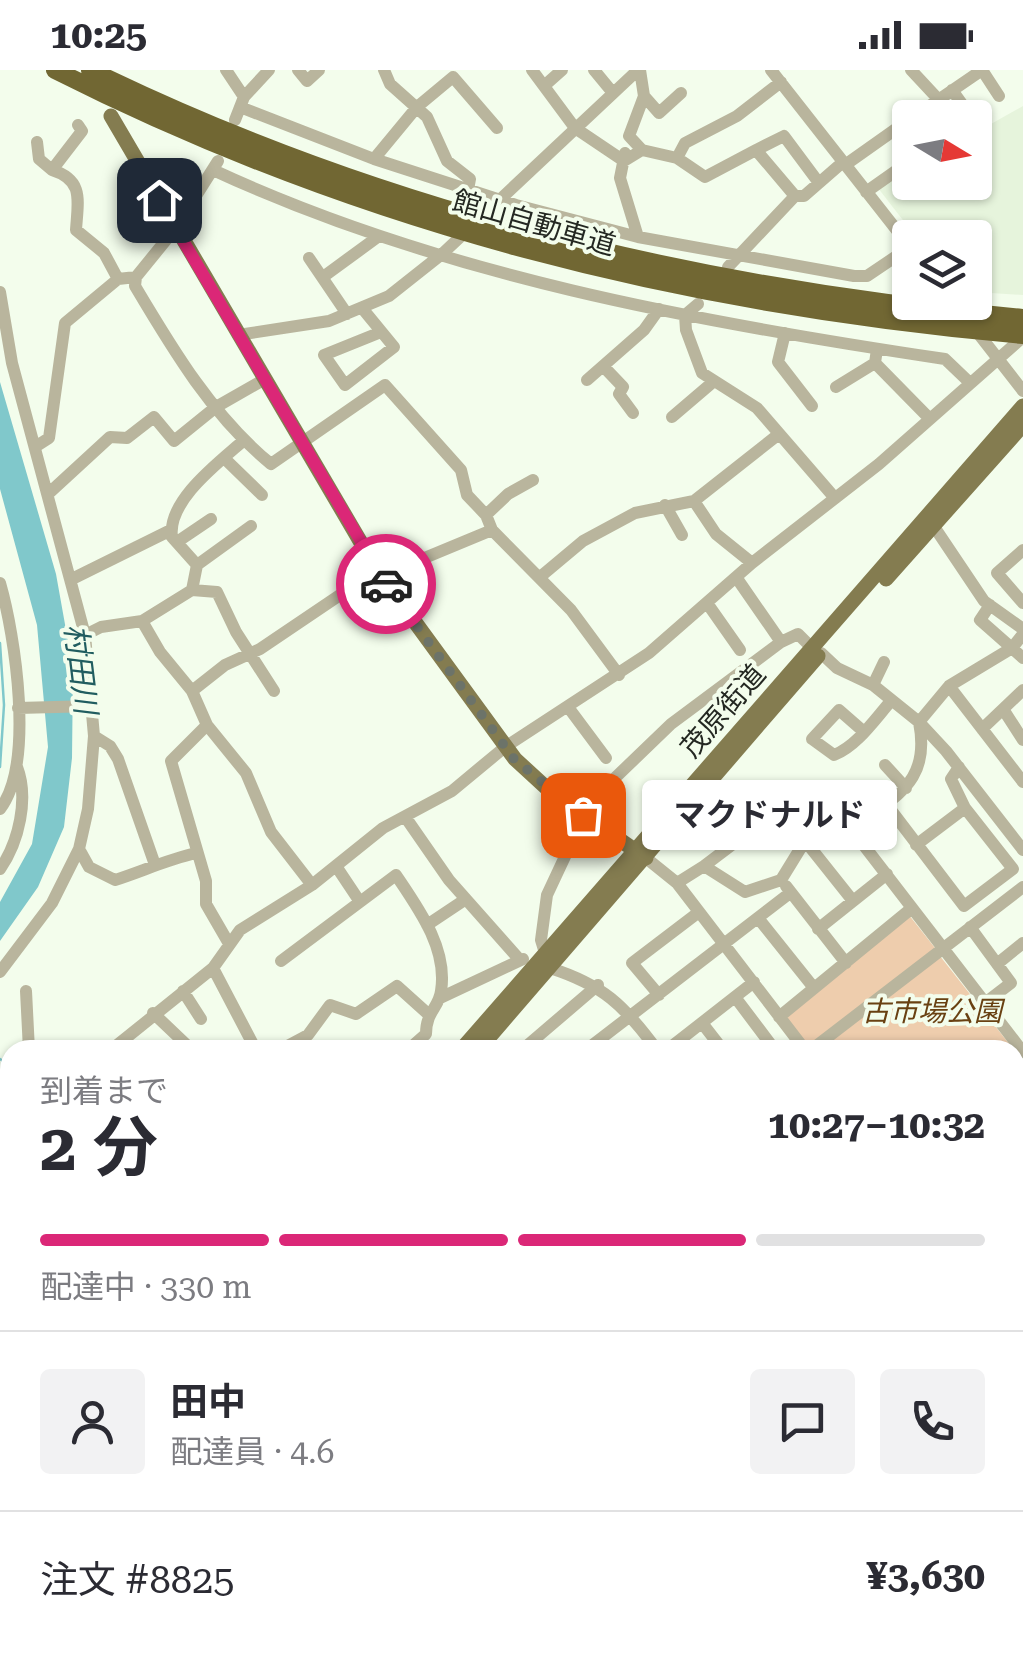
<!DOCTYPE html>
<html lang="ja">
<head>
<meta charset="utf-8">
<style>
  :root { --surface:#fff; --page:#f2f2f3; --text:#2b2b33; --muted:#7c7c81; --line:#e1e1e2; --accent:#db2777 }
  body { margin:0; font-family:"Roboto Serif","Noto Sans JP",serif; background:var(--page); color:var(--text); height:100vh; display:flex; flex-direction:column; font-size:38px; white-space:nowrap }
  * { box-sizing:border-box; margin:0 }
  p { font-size:32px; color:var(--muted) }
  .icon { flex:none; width:55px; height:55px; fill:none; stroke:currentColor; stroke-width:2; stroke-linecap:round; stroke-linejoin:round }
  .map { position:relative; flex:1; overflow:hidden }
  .side { position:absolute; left:0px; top:970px; width:1025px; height:622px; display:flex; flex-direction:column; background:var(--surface); border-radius:30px 30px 0 0; box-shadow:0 2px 8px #0004 }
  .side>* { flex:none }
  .needle { width:65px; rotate:100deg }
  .fabs { position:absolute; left:892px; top:30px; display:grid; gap:20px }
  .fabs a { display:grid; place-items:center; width:100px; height:100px; border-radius:10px; background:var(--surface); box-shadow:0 2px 8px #0004; font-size:50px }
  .pin { position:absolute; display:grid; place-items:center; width:85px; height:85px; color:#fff; margin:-42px; border-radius:20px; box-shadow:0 5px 15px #0006 }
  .courier { position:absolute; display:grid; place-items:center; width:100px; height:100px; margin:-50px; border:8px solid #db2777; border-radius:50%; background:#fff; color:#222; box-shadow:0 2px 12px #0007 }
  .bubble { position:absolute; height:70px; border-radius:10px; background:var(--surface); box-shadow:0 2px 8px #0004; font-size:32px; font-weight:700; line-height:70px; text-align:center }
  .head em { font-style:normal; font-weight:700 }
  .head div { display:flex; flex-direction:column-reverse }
  .head { display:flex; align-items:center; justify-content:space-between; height:170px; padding:0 40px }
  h1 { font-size:65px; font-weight:700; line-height:75px }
  .bar { display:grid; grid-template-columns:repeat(4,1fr); gap:15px 10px; align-content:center; height:120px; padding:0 40px }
  .bar i { height:12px; border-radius:8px; background:var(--line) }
  .bar .selected { background:var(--accent) }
  .bar p { grid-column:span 4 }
  .line { display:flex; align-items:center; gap:25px; padding:0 40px; border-top:2px solid var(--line) }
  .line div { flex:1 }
  .round { display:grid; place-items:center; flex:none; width:105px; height:105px; border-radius:10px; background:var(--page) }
  .status { display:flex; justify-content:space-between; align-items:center; height:70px; padding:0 50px; background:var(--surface); direction:ltr }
  .status svg { height:28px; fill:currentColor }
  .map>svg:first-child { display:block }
  .built { fill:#e6f4dc }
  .green { fill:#eecdad }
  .water { fill:#80c8cb }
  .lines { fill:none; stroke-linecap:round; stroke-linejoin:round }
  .stream { stroke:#80c8cb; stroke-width:2.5 }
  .minor { stroke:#b9b59d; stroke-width:12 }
  .major { stroke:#847c50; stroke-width:15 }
  .highway { stroke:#716733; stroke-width:18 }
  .done { stroke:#6c7369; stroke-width:10; stroke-dasharray:0 18 }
  .route { stroke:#db2777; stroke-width:12 }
  .labels { text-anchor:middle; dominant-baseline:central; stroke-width:8; stroke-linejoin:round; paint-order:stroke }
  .street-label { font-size:28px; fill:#242822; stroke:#f3fdec }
  .park-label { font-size:28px; font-style:italic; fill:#694112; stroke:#f3fdec }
  .water-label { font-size:30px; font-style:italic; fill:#215d60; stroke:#f3fdec }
</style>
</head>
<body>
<div class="status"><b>10:25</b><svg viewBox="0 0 49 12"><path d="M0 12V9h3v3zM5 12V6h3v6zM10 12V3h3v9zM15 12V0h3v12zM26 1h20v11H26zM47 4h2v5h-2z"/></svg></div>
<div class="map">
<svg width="1023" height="1591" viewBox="0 0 1023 1591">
  <rect width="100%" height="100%" fill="#f3fdec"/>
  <!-- built -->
  <path class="built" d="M 1023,36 L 1023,225 L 975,222 L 975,168 L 916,167 L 878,118 L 910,100 L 910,112 L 975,112 L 975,63 Z"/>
  <!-- green -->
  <path class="green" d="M 909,845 L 935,878 L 809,978 L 783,945 Z
    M 940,886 L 1014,980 L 817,980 Z
    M 1015,981 L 1023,991 L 1023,1162 L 1015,1168 Z"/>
  <!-- water -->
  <path class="water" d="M 0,312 L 56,504 L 73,599 L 72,688 L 64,757 L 38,817 L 0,871 L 0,832 L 32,774 L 48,677 L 37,555 L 0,419 Z"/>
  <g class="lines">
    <!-- stream -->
    <path class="stream" d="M 0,573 L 4,635 L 0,697
      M 0,989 L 10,996"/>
    <!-- minor -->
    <path class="minor" d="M 226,0 L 244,27
      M 298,0 L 307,11 L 319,0
      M 384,0 L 390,14 L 427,47 L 447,91 L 470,109 L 468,120
      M 532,0 L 575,58 L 624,91 L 642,80
      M 594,0 L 613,23
      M 640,0 L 644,26 L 629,66 L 642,80 L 677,88 L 705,107 L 756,80 L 795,126 L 804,126 L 843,92
      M 771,0 L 910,177
      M 911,0 L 939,30
      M 982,0 L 999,26
      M 544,16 L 562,0
      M 952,20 L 972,48
      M 644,26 L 659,43 L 681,23
      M 240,37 L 374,89 L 516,135 L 638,167 L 854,206 L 867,206 L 910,177
      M 912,48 L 982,0
      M 235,50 L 244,27 L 269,0
      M 78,55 L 82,61 L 52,100 C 84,110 78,130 76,160 L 104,183 L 118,209
      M 37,72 L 39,89 L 52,100
      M 756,80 L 784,66 L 819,113
      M 625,83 L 620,108 L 638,167
      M 677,88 L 685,73 L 737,46 L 781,12
      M 374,89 L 417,37 L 453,7 L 497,58
      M 845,95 L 910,49
      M 213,100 C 442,206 697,252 945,289 L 968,311
      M 866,122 L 910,91
      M 309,188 L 347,244
      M 728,197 L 795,126
      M 136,207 L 135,216 C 173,280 213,347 271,394 L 385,315 L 461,400 L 467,425 L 486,445 L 492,460 L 571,540 L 619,605
      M 323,207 L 379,166
      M 0,222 L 12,293 L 85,565 L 94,666 L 88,739 L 79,779 L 52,833 L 0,902
      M 698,234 L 685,245 L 686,260 L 702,303 L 757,338 L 834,427
      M 362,238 L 394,277 L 345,315 L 324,285 L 381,262
      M 974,258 L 1023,321
      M 785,263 L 778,292 L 812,336
      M 238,265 L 329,251 L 389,226 L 442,184 L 638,0
      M 877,279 L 875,293 L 929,348
      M 603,296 L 623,317 L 619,324 L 633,343
      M 587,310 L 644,260 L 659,239
      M 836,317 L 875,293
      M 672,347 L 713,312
      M 243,371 C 218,393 167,431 172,467 L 197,495 L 192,520 L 142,551 L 160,582 L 192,621 L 207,655 L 246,703 L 271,762 L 312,815
      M 35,377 L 49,368 L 65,253 L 118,209 L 136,207 L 175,159 L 218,91
      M 224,388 L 262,425
      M 48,424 L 110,367 L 127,368 L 154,347 L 174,371 L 216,337 L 265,309
      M 694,431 L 716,464 L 752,493
      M 665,435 L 682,465
      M 486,445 L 508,424 L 533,410
      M 933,455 L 984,531 L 1023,559
      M 177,472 L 211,449
      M 1023,480 L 997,503 L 1023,533
      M 197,495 L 251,456
      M 381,506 L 492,460
      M 540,507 L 583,471 L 635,443 L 694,431 L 779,364
      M 736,507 L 781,572
      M 72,509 L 171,460
      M 0,513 C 15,565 35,694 0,739
      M 192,520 L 217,522 L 236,562 L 274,621
      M 707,533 L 740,580
      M 990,535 L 980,550 L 1023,588
      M 85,565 L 101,557 L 142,551
      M 821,583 L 837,598 L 873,615 L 919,652 L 946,681 L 1023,780
      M 873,615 L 884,592
      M 949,616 L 1023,712
      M 192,621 L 225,595 L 260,579 L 377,500
      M 568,637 L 606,688
      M 18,638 L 93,636
      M 1003,639 L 1023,670
      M 207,655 L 171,691 L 206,811 L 206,834 L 228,872
      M 982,659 L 1023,620
      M 863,661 L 839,640 L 812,669 L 834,685 C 857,676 875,649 891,631
      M 94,666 L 110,676 L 118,689 L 154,792
      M 885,695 L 906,718
      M 887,735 L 964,836 L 1013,799 L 965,738 L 951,709 L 959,697
      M 406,748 L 449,810 L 519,889
      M 852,760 L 1023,982
      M 806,772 L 853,831
      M 916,775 L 965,738
      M 79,779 L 89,797 L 115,810 C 143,801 166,790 196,783
      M 646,788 L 677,813 L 805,980
      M 336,796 L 360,832
      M 704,796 L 795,727
      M 0,799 C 19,772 29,728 17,697
      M 677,813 L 704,796 L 745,822 L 781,810 L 808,766 L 843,771 C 881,728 933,723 919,652 L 949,616 L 1012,578 L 1023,564
      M 786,816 L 846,893
      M 758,848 L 814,918
      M 427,855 L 466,829
      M 970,857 L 1011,913 L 985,933
      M 818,859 L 887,804
      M 545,883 L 541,870 L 547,825 L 591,731 L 671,654 L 781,572 L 798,564 L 812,578
      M 281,891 L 396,805 C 419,839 448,879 441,921 C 439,938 426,941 426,964 L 408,980
      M 997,894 L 1023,873
      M 213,898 L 256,980
      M 550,898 C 603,915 624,935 657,980
      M 26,921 L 29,980
      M 183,921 L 201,949
      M 659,925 L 632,893 L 699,842
      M 735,927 L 775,980
      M 440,928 L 523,889
      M 153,943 L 192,980
      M 779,947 L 912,838
      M 702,953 L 723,980
      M 111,980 L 213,898 L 240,860 L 312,815 L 383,758 L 452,721 L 505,677 L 649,583 L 752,493 L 879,394 L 1023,267
      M 280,980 L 308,965 L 330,935 L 356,944 L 397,916 L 427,943
      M 522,980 L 598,915
      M 586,980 L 790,823
      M 667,980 L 754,912
      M 811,980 L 1023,817
      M 0,1014 L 10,1009
      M 0,1112 L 10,1103
      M 1015,1173 L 1023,1168
      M 0,1204 L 10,1192
      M 0,1212 L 10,1221
      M 1015,1232 L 1019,1236 L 1015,1243
      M 0,1278 L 10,1285
      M 1015,1312 L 1023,1317
      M 1015,1383 L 1023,1378
      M 0,1406 L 10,1395
      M 0,1542 L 10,1550
      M 0,1570 L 10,1557
      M 53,1582 L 65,1591
      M 427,1582 L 438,1591
      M 619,1582 L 623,1591
      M 532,1591 L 538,1582
      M 663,1591 L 678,1582"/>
    <!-- major -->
    <path class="major" d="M 111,46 L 377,500 L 515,689 L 552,723 L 646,788
      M 886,509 L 1023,355
      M 461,980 L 1023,336
      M 478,980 L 818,586
      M 0,1489 L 10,1480
      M 0,1503 L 10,1494"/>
    <!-- highway -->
    <path class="highway" d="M 55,0 C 362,155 682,235 1023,265
      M 90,0 C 383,143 699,219 1023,248"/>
  </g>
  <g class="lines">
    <!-- done -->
    <path class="done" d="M 386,514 L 514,689 L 583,745"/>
    <!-- route -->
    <path class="route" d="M 159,130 L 386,514"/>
  </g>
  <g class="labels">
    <!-- street labels -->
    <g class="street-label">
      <text transform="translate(534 153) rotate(16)">館山自動車道</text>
      <text transform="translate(723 641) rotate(-49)">茂原街道</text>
    </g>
    <!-- park labels -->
    <g class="park-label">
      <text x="932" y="941">古市場公園</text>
    </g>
    <!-- water labels -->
    <g class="water-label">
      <text transform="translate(81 599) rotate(83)">村田川</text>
    </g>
  </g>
</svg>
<div class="fabs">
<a><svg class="needle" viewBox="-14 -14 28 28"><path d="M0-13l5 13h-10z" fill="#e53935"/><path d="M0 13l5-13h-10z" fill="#7c7c81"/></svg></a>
<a><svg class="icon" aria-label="layers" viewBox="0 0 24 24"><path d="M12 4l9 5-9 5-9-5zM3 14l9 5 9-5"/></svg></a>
</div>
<div class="pin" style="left:583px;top:745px;background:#ea580c"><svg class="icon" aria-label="bag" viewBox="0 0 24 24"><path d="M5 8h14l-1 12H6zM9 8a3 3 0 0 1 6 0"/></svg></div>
<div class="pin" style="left:159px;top:130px;background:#1f2937"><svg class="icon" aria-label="home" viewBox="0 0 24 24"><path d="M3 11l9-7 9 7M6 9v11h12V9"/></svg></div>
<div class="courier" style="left:386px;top:514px"><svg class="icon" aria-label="car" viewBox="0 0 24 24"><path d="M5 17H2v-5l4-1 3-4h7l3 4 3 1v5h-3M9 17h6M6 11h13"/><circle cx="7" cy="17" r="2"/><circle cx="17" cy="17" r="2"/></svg></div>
<div class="bubble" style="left:642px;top:710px;width:255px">マクドナルド</div>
<section class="side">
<div class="head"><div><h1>2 分</h1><p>到着まで</p></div><em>10:27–10:32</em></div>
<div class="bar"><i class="selected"></i><i class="selected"></i><i class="selected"></i><i></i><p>配達中 · 330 m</p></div>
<div class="line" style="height:180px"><a class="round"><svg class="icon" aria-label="person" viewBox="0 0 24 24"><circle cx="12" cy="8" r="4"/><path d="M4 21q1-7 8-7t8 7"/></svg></a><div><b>田中</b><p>配達員 · 4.6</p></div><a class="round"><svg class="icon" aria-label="chat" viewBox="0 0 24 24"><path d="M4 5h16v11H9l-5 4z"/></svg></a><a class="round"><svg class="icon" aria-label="phone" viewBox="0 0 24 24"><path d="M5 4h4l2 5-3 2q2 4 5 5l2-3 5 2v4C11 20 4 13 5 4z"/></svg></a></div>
<div class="line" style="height:130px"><div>注文 #8825</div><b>¥3,630</b></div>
</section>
</div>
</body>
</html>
